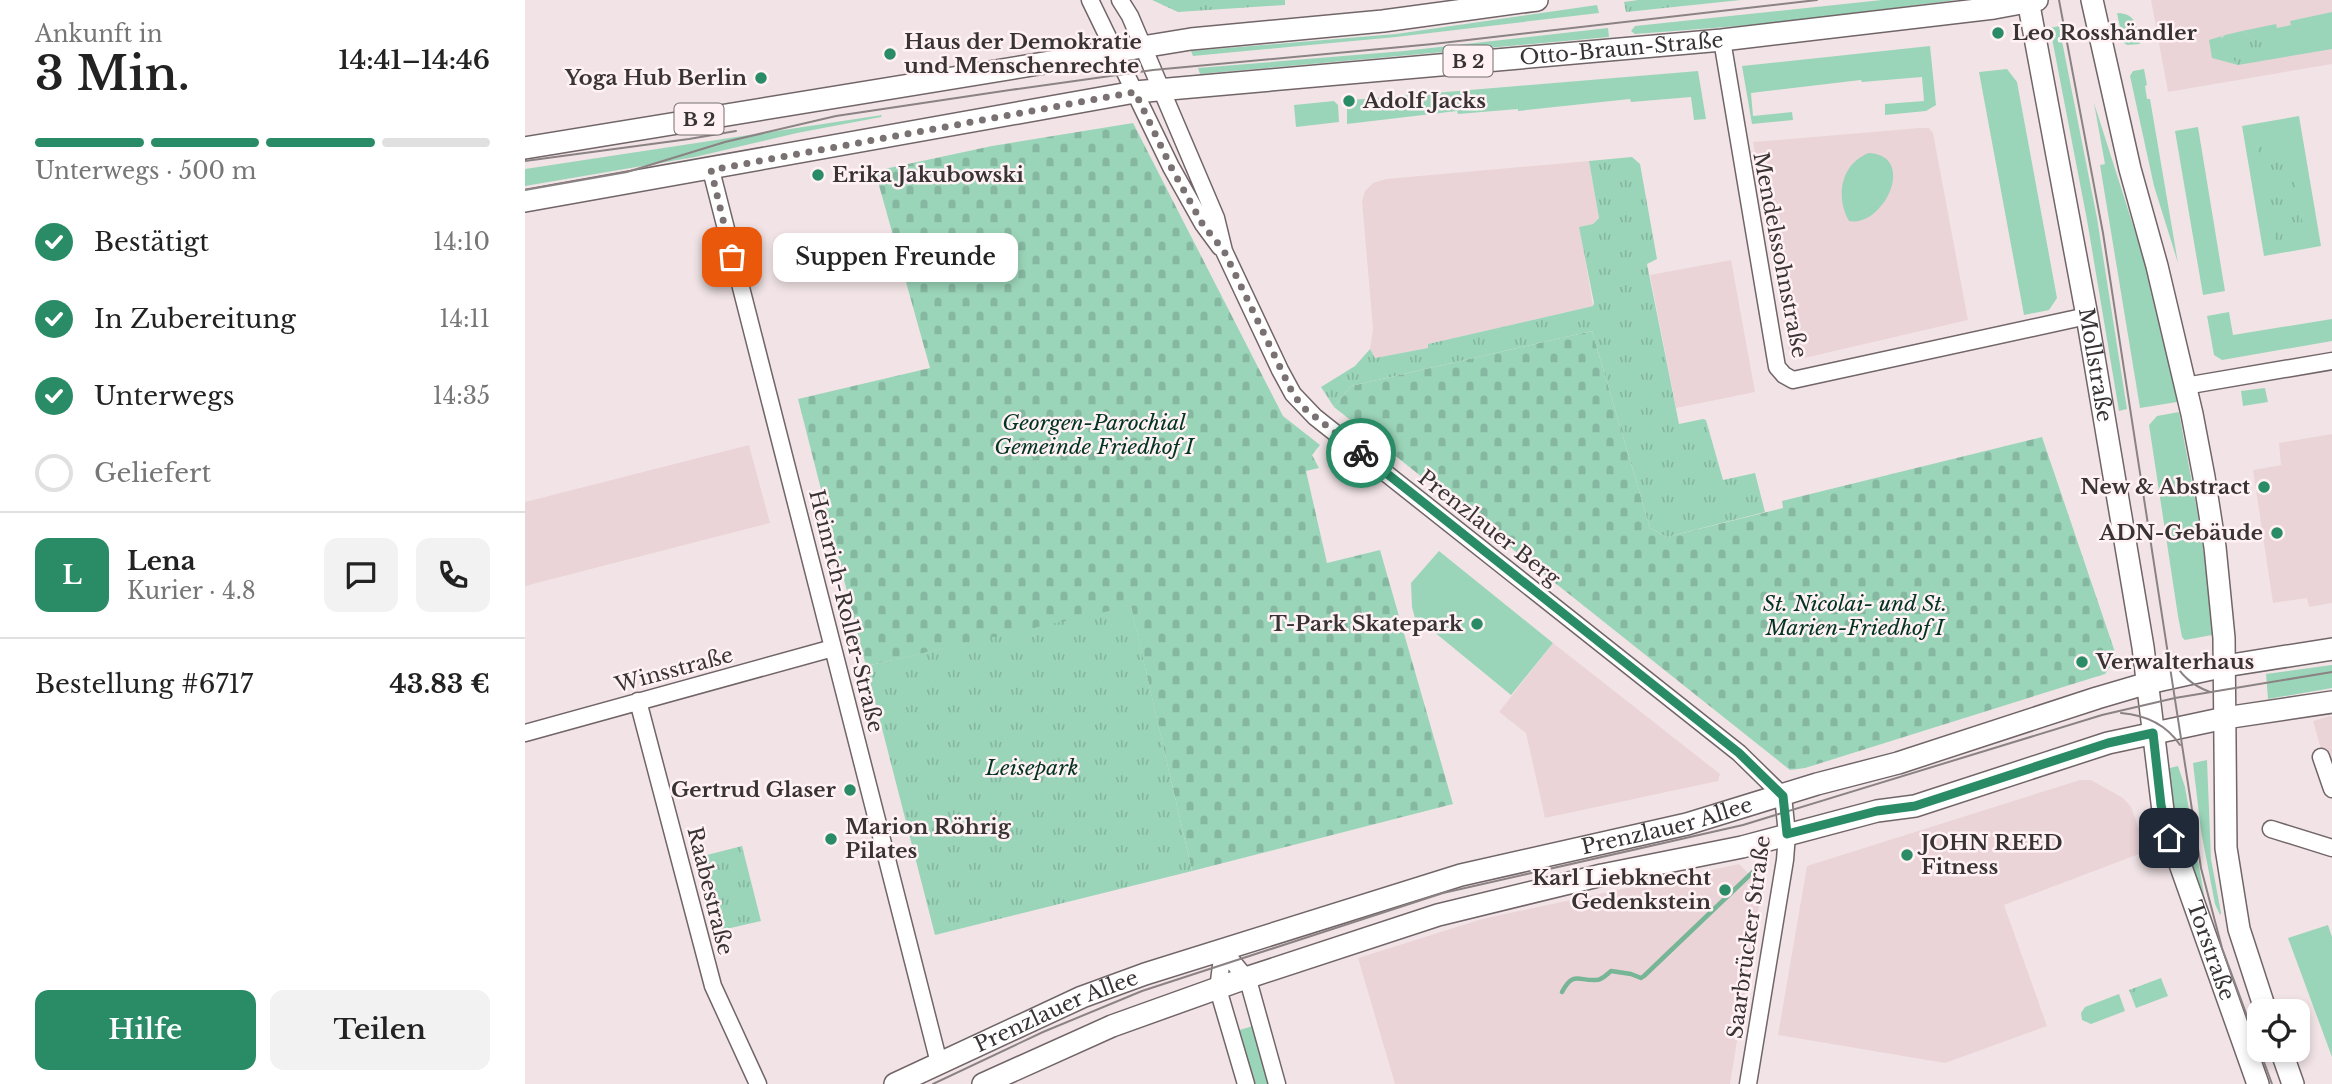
<!DOCTYPE html>
<html lang="de">
<head>
<meta charset="utf-8">
<style>
  :root { --surface:#fff; --page:#f2f2f2; --text:#222; --muted:#767676; --line:#e0e0e0; --accent:#2a8c66 }
  body { margin:0; font-family:"Libre Baskerville",serif; background:var(--page); color:var(--text); height:100vh; display:flex; flex-direction:column; font-size:26px; white-space:nowrap }
  * { box-sizing:border-box; margin:0 }
  p { font-size:23px; color:var(--muted) }
  .icon { flex:none; width:38px; height:38px; fill:none; stroke:currentColor; stroke-width:2; stroke-linecap:round; stroke-linejoin:round }
  .map { position:relative; flex:1; overflow:hidden }
  .drawer { display:flex; flex-direction:column; background:var(--surface); width:525px }
  .drawer>* { flex:none }
  .tools { position:absolute; left:1722px; top:999px; display:grid; gap:14px }
  .tools a { display:grid; place-items:center; width:63px; height:63px; border-radius:14px; background:var(--surface); box-shadow:0 4px 10px #0003; font-size:35px }
  .pin { position:absolute; display:grid; place-items:center; width:60px; height:60px; color:#fff; margin:-30px; border-radius:14px; box-shadow:0 4px 10px #0006 }
  .courier { position:absolute; display:grid; place-items:center; width:70px; height:70px; margin:-35px; border:5px solid #2a8c66; border-radius:50%; background:#fff; color:#222; box-shadow:0 2px 9px #0007 }
  .bubble { position:absolute; height:49px; border-radius:14px; background:var(--surface); box-shadow:0 4px 10px #0003; font-size:23px; font-weight:600; line-height:49px; text-align:center }
  .summary em { font-style:normal; font-weight:600 }
  .summary div { display:flex; flex-direction:column-reverse }
  .summary { display:flex; align-items:center; justify-content:space-between; height:119px; padding:0 35px }
  h1 { font-size:46px; font-weight:600; line-height:52px }
  .bar { display:grid; grid-template-columns:repeat(4,1fr); gap:10px 7px; align-content:center; height:84px; padding:0 35px }
  .bar i { height:9px; border-radius:5px; background:var(--line) }
  .bar .active { background:var(--accent) }
  .bar p { grid-column:span 4 }
  .line { display:flex; align-items:center; gap:18px; padding:0 35px; border-top:2px solid var(--line) }
  .line div { flex:1 }
  .round { display:grid; place-items:center; flex:none; width:74px; height:74px; border-radius:14px; background:var(--page) }
  ol { padding:0 35px; list-style:none }
  li { display:flex; align-items:center; gap:21px; height:77px }
  li p { margin-inline-start:auto }
  li .icon { padding:7px; border-radius:50%; background:var(--accent); color:#fff; stroke-width:4 }
  li:last-child { color:var(--muted) }
  li i { width:38px; height:38px; border:4px solid var(--line); border-radius:50% }
  .cta { display:flex; gap:14px; margin-top:auto; padding:14px 35px }
  .cta a { flex:1; height:80px; border-radius:14px; background:var(--accent); color:#fff; font-size:28px; font-weight:600; line-height:80px; text-align:center }
  .cta a+a { background:var(--page); color:var(--text) }
  main { display:flex; flex:1; min-height:0 }
  .map>svg:first-child { display:block }
  .built { fill:#ebd4d8 }
  .grass { fill:#9bd5b9 }
  .cemetery { fill:url(#cemetery-stones) }
  .park { fill:url(#park-tufts) }
  .lines { fill:none; stroke-linecap:round; stroke-linejoin:round }
  .stream { stroke:#77b597; stroke-width:4.5 }
  .minor-casing { stroke:#716568; stroke-width:19 }
  .major-casing { stroke:#716568; stroke-width:24 }
  .minor { stroke:#fff; stroke-width:16 }
  .major { stroke:#fff; stroke-width:21 }
  .tram { stroke:#8b8283; stroke-width:2 }
  .done { stroke:#797172; stroke-width:7; stroke-dasharray:0 12.6 }
  .route { stroke:#2a8c66; stroke-width:9 }
  .poi-dot { fill:#2a8c66; stroke:#fff1f4; stroke-width:2.5 }
  .labels { text-anchor:middle; dominant-baseline:central; stroke-width:5; stroke-linejoin:round; paint-order:stroke }
  .shield { fill:#fff1f4; stroke:#746c6e; stroke-width:2 }
  .shield-label { font-size:19px; font-weight:bold; fill:#383334 }
  .poi-label { font-size:21px; font-weight:bold; fill:#383334; stroke:#fff1f4; text-anchor:start }
  .street-label { font-size:21px; fill:#383334; stroke:#fff1f4 }
  .park-label { font-size:21px; font-style:italic; fill:#003321; stroke:#fff1f4 }
</style>
</head>
<body>
<main>
<section class="drawer">
<div class="summary"><div><h1>3 Min.</h1><p>Ankunft in</p></div><em>14:41–14:46</em></div>
<div class="bar"><i class="active"></i><i class="active"></i><i class="active"></i><i></i><p>Unterwegs · 500 m</p></div>
<ol>
<li><svg class="icon" aria-label="check" viewBox="0 0 24 24"><path d="M5 12l5 5 9-10"/></svg>Bestätigt<p>14:10</p></li>
<li><svg class="icon" aria-label="check" viewBox="0 0 24 24"><path d="M5 12l5 5 9-10"/></svg>In Zubereitung<p>14:11</p></li>
<li><svg class="icon" aria-label="check" viewBox="0 0 24 24"><path d="M5 12l5 5 9-10"/></svg>Unterwegs<p>14:35</p></li>
<li><i></i>Geliefert</li>
</ol>
<div class="line" style="height:126px"><b class="round" style="background:var(--accent);color:#fff">L</b><div><b>Lena</b><p>Kurier · 4.8</p></div><a class="round"><svg class="icon" aria-label="chat" viewBox="0 0 24 24"><path d="M4 5h16v11H9l-5 4z"/></svg></a><a class="round"><svg class="icon" aria-label="phone" viewBox="0 0 24 24"><path d="M5 4h4l2 5-3 2q2 4 5 5l2-3 5 2v4C11 20 4 13 5 4z"/></svg></a></div>
<div class="line" style="height:91px"><div>Bestellung #6717</div><b>43.83 €</b></div>
<div class="cta"><a>Hilfe</a><a>Teilen</a></div>
</section>
<div class="map">
<svg width="1807" height="1084" viewBox="0 0 1807 1084">
  <defs>
    <pattern id="cemetery-stones" width="16" height="16" patternUnits="userSpaceOnUse" patternTransform="scale(1.75)"><rect width="16" height="16" fill="#9bd5b9"/><path d="M2 7V4a2 2 0 0 1 4 0v3zM10 15v-3a2 2 0 0 1 4 0v3z" fill="#86b7a0"/></pattern>
    <pattern id="park-tufts" width="24" height="20" patternUnits="userSpaceOnUse" patternTransform="scale(1.75)"><rect width="24" height="20" fill="#9bd5b9"/><path d="M3 7l-1-3M5 7V3M7 7l1-3M15 17l-1-3M17 17v-4M19 17l1-3" fill="none" stroke="#86b7a0"/></pattern>
  </defs>
  <rect width="100%" height="100%" fill="#f2e4e6"/>
  <!-- built -->
  <path class="built" d="M 1626,0 L 1807,0 L 1807,64 L 1643,92 Z
    M 1394,128 L 1404,128 L 1408,133 L 1443,320 L 1275,359 L 1264,351 L 1228,142 Z
    M 1064,161 L 1074,218 L 1068,224 L 1055,227 L 1068,306 L 904,344 L 904,348 L 850,358 L 845,349 L 848,329 L 837,201 L 840,191 L 848,183 L 861,179 Z
    M 1206,260 L 1230,392 L 1151,408 L 1125,275 Z
    M 1807,434 L 1807,603 L 1784,607 L 1782,598 L 1748,603 L 1728,470 L 1756,465 L 1754,443 Z
    M 224,445 L 245,523 L 0,586 L 0,502 Z
    M 1028,643 L 1195,774 L 1193,781 L 1020,818 L 1001,733 L 974,712 Z
    M 1805,716 L 1807,717 L 1807,761 L 1804,752 L 1797,753 L 1788,721 Z
    M 1555,780 L 1566,780 L 1598,798 L 1606,807 L 1622,851 L 1479,905 L 1522,1026 L 1420,1063 L 1253,1035 L 1282,866 Z
    M 1214,864 L 1237,887 L 1205,1084 L 870,1084 L 833,958 L 957,919 Z"/>
  <!-- grass -->
  <path class="grass" d="M 1357,0 L 1432,0 L 1253,23 L 1110,34 L 1106,31 L 1110,26 Z
    M 1072,5 L 1074,13 L 871,37 L 668,56 L 666,51 L 871,34 Z
    M 1807,12 L 1807,49 L 1713,65 L 1687,58 L 1684,40 L 1700,35 L 1696,37 L 1715,63 L 1745,48 L 1717,31 L 1751,24 L 1752,28 L 1766,25 L 1765,21 Z
    M 1592,13 C 1612,13 1612,28 1615,44 L 1602,45 L 1598,42 Z
    M 1534,26 L 1572,218 L 1602,409 L 1594,411 L 1562,220 L 1525,28 Z
    M 1083,28 L 1084,37 L 675,74 L 673,68 L 879,51 Z
    M 1405,46 L 1411,105 L 1401,111 L 1360,115 L 1360,104 L 1399,101 L 1397,77 L 1337,82 L 1336,80 L 1226,93 L 1228,116 L 1267,112 L 1268,120 L 1227,124 L 1217,66 Z
    M 1482,69 L 1492,82 L 1532,298 L 1524,310 L 1499,315 L 1454,72 Z
    M 1619,69 L 1622,85 L 1620,86 L 1622,99 L 1625,99 L 1653,263 L 1629,186 L 1605,76 L 1608,71 Z
    M 1173,71 L 1181,119 L 1169,120 L 1166,97 L 1106,102 L 1105,99 L 993,111 L 993,109 L 933,114 L 932,111 L 822,124 L 822,105 L 826,100 Z
    M 809,101 L 813,105 L 814,122 L 771,127 L 769,105 Z
    M 1569,103 L 1637,316 L 1652,402 L 1615,408 L 1575,165 L 1580,164 Z
    M 357,115 L 356,117 L 272,133 L 170,157 L 0,186 L 0,169 Z
    M 1774,116 L 1796,246 L 1739,256 L 1717,126 Z
    M 1673,127 L 1700,291 L 1678,295 L 1650,131 Z
    M 1344,153 C 1393,156 1358,228 1324,221 C 1310,197 1316,163 1344,153 Z
    M 1704,312 L 1708,335 L 1807,319 L 1807,341 L 1697,360 L 1689,355 L 1682,316 Z
    M 1740,388 L 1743,402 L 1718,406 L 1716,391 Z
    M 1654,412 C 1667,486 1684,560 1687,635 L 1660,640 L 1657,637 L 1653,616 L 1624,425 L 1632,416 Z
    M 914,551 L 1028,643 L 986,695 L 897,622 L 892,626 L 887,607 L 886,583 Z
    M 1807,665 L 1807,688 L 1743,699 L 1741,674 Z
    M 1682,760 L 1686,859 L 1696,913 L 1695,915 L 1690,904 L 1676,831 L 1668,763 Z
    M 1653,766 L 1660,787 L 1683,917 L 1651,833 L 1641,769 Z
    M 1803,925 L 1807,937 L 1807,1057 L 1763,938 Z
    M 1594,994 L 1600,1011 L 1566,1024 L 1557,1020 L 1556,1013 L 1560,1007 Z
    M 728,1026 L 745,1084 L 726,1084 L 711,1031 Z"/>
  <!-- cemetery -->
  <path class="cemetery" d="M 608,123 L 758,416 L 795,445 L 787,455 L 794,468 L 781,471 L 802,563 L 855,550 L 928,804 L 667,871 L 606,607 L 341,666 L 273,399 L 405,368 L 350,171 L 467,146 Z
    M 1067,331 L 1125,528 L 1142,537 L 1258,508 L 1257,501 L 1517,437 L 1592,658 L 1580,674 L 1280,768 L 1265,770 L 809,407 L 826,386 Z"/>
  <!-- park -->
  <path class="park" d="M 627,0 L 760,0 L 760,5 L 653,12 Z
    M 1113,0 L 1216,0 L 1101,12 L 1099,2 Z
    M 1717,31 L 1746,48 L 1713,65 L 1697,45 L 1695,40 L 1700,35 Z
    M 1761,138 L 1781,240 L 1751,245 L 1732,144 Z
    M 1107,157 L 1115,164 L 1132,259 L 1122,264 L 1154,424 L 1178,419 L 1181,420 L 1198,480 L 1230,473 L 1240,512 L 1142,537 L 1125,528 L 1067,331 L 826,386 L 809,407 L 796,387 L 830,366 L 845,349 L 850,358 L 903,348 L 903,344 L 1068,306 L 1069,303 L 1054,227 L 1068,224 L 1074,218 L 1064,161 Z
    M 606,606 L 667,871 L 410,935 L 341,666 Z
    M 217,846 L 236,921 L 197,930 L 178,856 Z
    M 1636,978 L 1643,996 L 1611,1008 L 1604,990 Z"/>
  <g class="lines">
    <!-- stream -->
    <path class="stream" d="M 1037,992 C 1048,971 1053,981 1071,980 C 1077,980 1081,975 1086,971 L 1106,974 L 1116,978 L 1119,976 L 1230,870"/>
    <defs>
      <path id="minor" d="M 565,0 L 646,167 L 678,224 L 695,247
        M 595,0 L 605,16 L 691,218 L 699,251 L 755,370 L 768,394 L 790,417 L 1214,753 L 1258,796 L 1262,834 L 1260,860 L 1223,1084
        M 1197,40 L 1252,367 L 1259,375 L 1268,380 L 1562,316
        M 186,170 L 414,1063
        M 1660,386 L 1807,361
        M 113,701 L 188,986 L 233,1084
        M 0,733 L 308,648
        M 1796,757 L 1807,789
        M 1746,829 L 1807,848
        M 698,950 L 721,978 L 725,987 L 752,1084
        M 698,950 L 693,989 L 721,1084"/>
      <g id="major">
        <path id="s1" d="M 1503,0 L 1562,316 L 1618,647 L 1639,819 L 1733,1084"/>
        <path d="M 1567,0 L 1605,169 L 1632,266 L 1667,414 L 1679,477 L 1690,547 L 1699,638 L 1701,848 L 1714,929 L 1741,1012"/>
        <path d="M 0,148 L 666,39 L 858,21 L 1012,0"/>
        <path id="s2" d="M 0,201 L 610,92 L 1197,40 L 1469,8 L 1512,0"/>
        <path d="M 1756,1050 L 1768,1084"/>
        <path id="s3" d="M 370,1084 L 557,997 L 620,974 L 936,875 L 1162,824 L 1292,784 L 1373,763 L 1572,698 L 1623,683 L 1700,666 L 1807,649"/>
        <path d="M 458,1084 L 587,1026 L 721,978 L 913,915 L 1077,875 L 1217,847 L 1352,811 L 1390,806 L 1583,743 L 1700,718 L 1807,702"/>
      </g>
    </defs>
    <!-- minor casing -->
    <use href="#minor" class="minor-casing"/>
    <!-- major casing -->
    <use href="#major" class="major-casing"/>
    <!-- minor -->
    <use href="#minor" class="minor"/>
    <!-- major -->
    <use href="#major" class="major"/>
    <!-- tram -->
    <path class="tram" d="M 1534,0 L 1578,233 L 1676,868 L 1697,948 L 1747,1084
      M 0,161 L 164,139 L 211,131
      M 0,190 L 102,172 L 200,142 L 311,116 L 485,90 L 628,70 L 908,44 L 1292,0
      M 1647,658 C 1655,675 1668,686 1685,692
      M 1596,713 C 1621,715 1641,724 1655,745
      M 408,1084 L 518,1032 L 617,991 L 918,893 L 1218,825 L 1577,715 L 1650,698 L 1807,672"/>
  </g>
  <g class="lines">
    <!-- done -->
    <path class="done" d="M 207,257 L 186,170 L 610,92 L 646,167 L 678,225 L 699,251 L 768,394 L 779,408 L 836,453"/>
    <!-- route -->
    <path class="route" d="M 836,453 L 1214,753 L 1258,796 L 1262,834 L 1352,811 L 1390,806 L 1583,743 L 1628,733 L 1636,805 L 1644,838"/>
  </g>
  <!-- markers -->
  <g class="poi-dot">
    <circle cx="1473" cy="33" r="7"/>
    <circle cx="365" cy="54" r="7"/>
    <circle cx="236" cy="78" r="7"/>
    <circle cx="824" cy="101" r="7"/>
    <circle cx="293" cy="175" r="7"/>
    <circle cx="1739" cy="487" r="7"/>
    <circle cx="1752" cy="533" r="7"/>
    <circle cx="952" cy="624" r="7"/>
    <circle cx="1557" cy="662" r="7"/>
    <circle cx="325" cy="790" r="7"/>
    <circle cx="306" cy="839" r="7"/>
    <circle cx="1382" cy="855" r="7"/>
    <circle cx="1200" cy="890" r="7"/>
  </g>
  <g class="labels">
    <!-- shield labels -->
    <g class="shield">
      <rect x="918.5" y="45.5" width="49" height="31" rx="5"/>
      <rect x="149.5" y="103.5" width="49" height="31" rx="5"/>
    </g>
    <g class="shield-label">
      <text x="943" y="61">B 2</text>
      <text x="174" y="119">B 2</text>
    </g>
    <!-- poi labels -->
    <g class="poi-label">
      <text x="1487" y="33">Leo Rosshändler</text>
      <text x="379" y="42">Haus der Demokratie<tspan x="379" dy="24">und Menschenrechte</tspan></text>
      <text x="222" y="78" text-anchor="end">Yoga Hub Berlin</text>
      <text x="838" y="101">Adolf Jacks</text>
      <text x="307" y="175">Erika Jakubowski</text>
      <text x="1725" y="487" text-anchor="end">New &amp; Abstract</text>
      <text x="1738" y="533" text-anchor="end">ADN-Gebäude</text>
      <text x="938" y="624" text-anchor="end">T-Park Skatepark</text>
      <text x="1571" y="662">Verwalterhaus</text>
      <text x="311" y="790" text-anchor="end">Gertrud Glaser</text>
      <text x="320" y="827">Marion Röhrig<tspan x="320" dy="24">Pilates</tspan></text>
      <text x="1396" y="843">JOHN REED<tspan x="1396" dy="24">Fitness</tspan></text>
      <text x="1186" y="878" text-anchor="end">Karl Liebknecht<tspan x="1186" dy="24">Gedenkstein</tspan></text>
    </g>
    <!-- street labels -->
    <g class="street-label">
      <text stroke="none"><textPath href="#s2" startOffset="1108">Otto-Braun-Straße</textPath></text>
      <text transform="translate(1255 255) rotate(79)">Mendelssohnstraße</text>
      <text stroke="none"><textPath href="#s1" startOffset="371">Mollstraße</textPath></text>
      <text transform="translate(964 528) rotate(38)">Prenzlauer Berg</text>
      <text transform="translate(321 611) rotate(76)">Heinrich-Roller-Straße</text>
      <text transform="translate(149 670) rotate(-15)">Winsstraße</text>
      <text stroke="none"><textPath href="#s3" startOffset="816">Prenzlauer Allee</textPath></text>
      <text transform="translate(185 891) rotate(76)">Raabestraße</text>
      <text transform="translate(1224 937) rotate(-82)">Saarbrücker Straße</text>
      <text stroke="none"><textPath href="#s1" startOffset="970">Torstraße</textPath></text>
      <text stroke="none"><textPath href="#s3" startOffset="177">Prenzlauer Allee</textPath></text>
    </g>
    <!-- park labels -->
    <g class="park-label">
      <text x="569" y="423">Georgen-Parochial<tspan x="569" dy="24">Gemeinde Friedhof I</tspan></text>
      <text x="1330" y="604">St. Nicolai- und St.<tspan x="1330" dy="24">Marien-Friedhof I</tspan></text>
      <text x="507" y="768">Leisepark</text>
    </g>
  </g>
</svg>
<div class="tools">
<a><svg class="icon" aria-label="locate" viewBox="0 0 24 24"><circle cx="12" cy="12" r="6"/><path d="M12 2v4M12 18v4M2 12h4M18 12h4"/></svg></a>
</div>
<div class="pin" style="left:207px;top:257px;background:#ea580c"><svg class="icon" aria-label="bag" viewBox="0 0 24 24"><path d="M5 8h14l-1 12H6zM9 8a3 3 0 0 1 6 0"/></svg></div>
<div class="pin" style="left:1644px;top:838px;background:#1f2937"><svg class="icon" aria-label="home" viewBox="0 0 24 24"><path d="M3 11l9-7 9 7M6 9v11h12V9"/></svg></div>
<div class="courier" style="left:836px;top:453px"><svg class="icon" aria-label="bike" viewBox="0 0 24 24"><circle cx="6" cy="16" r="4"/><circle cx="18" cy="16" r="4"/><path d="M6 16l4-8h5l3 8M10 8l3 8H6M13 5h3"/></svg></div>
<div class="bubble" style="left:248px;top:233px;width:245px">Suppen Freunde</div>
</div>
</main>
</body>
</html>
